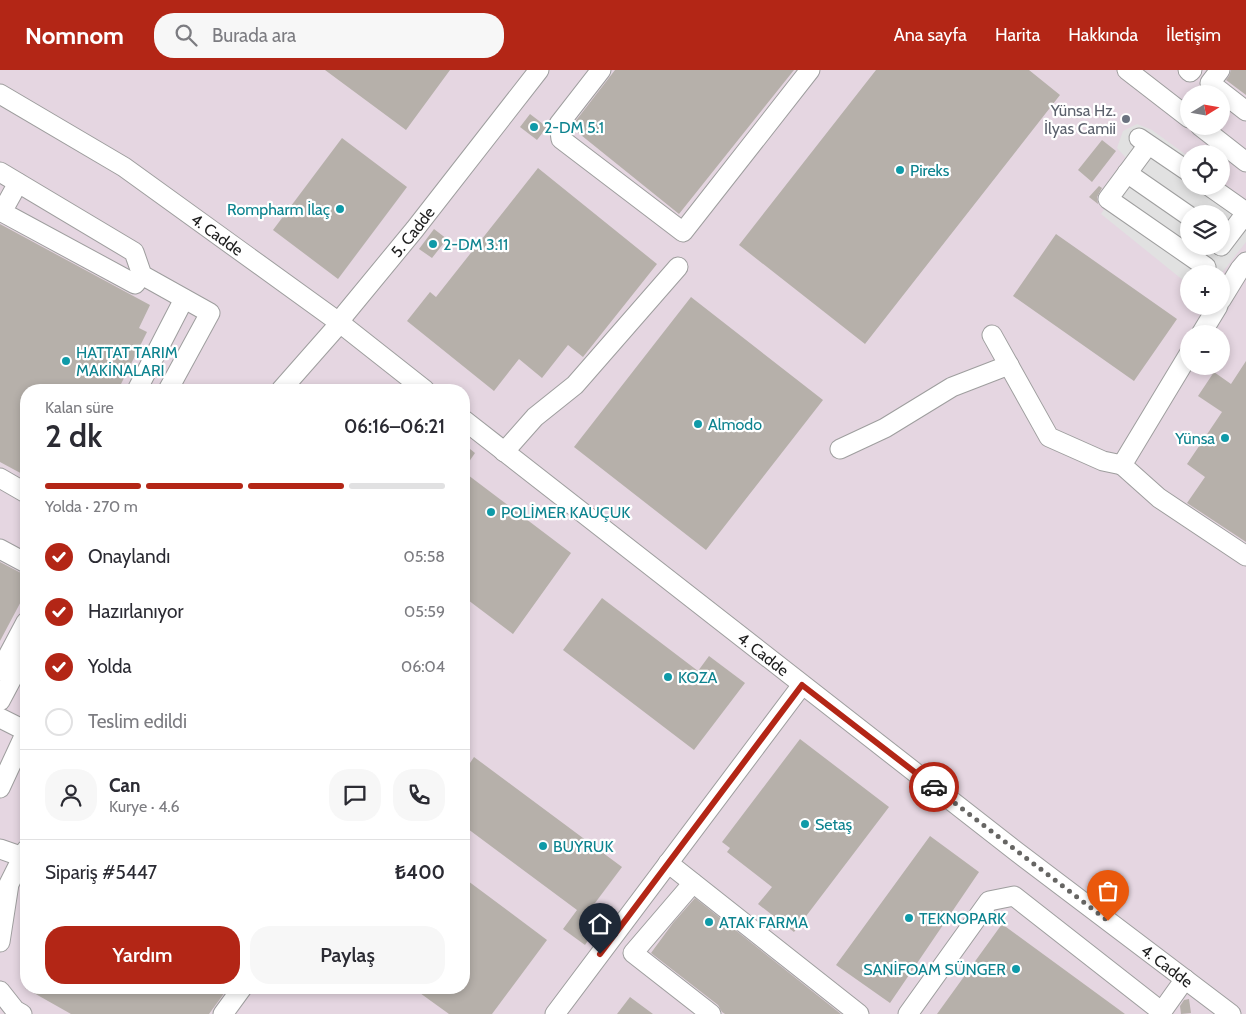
<!DOCTYPE html>
<html lang="tr">
<head>
<meta charset="utf-8">
<style>
  :root { --surface:#fff; --page:#f7f7f7; --text:#2b2b33; --muted:#7c7c81; --line:#e1e1e2; --accent:#b32616 }
  body { margin:0; font-family:Cabin,sans-serif; background:var(--page); color:var(--text); height:100vh; display:flex; flex-direction:column; font-size:19px; white-space:nowrap }
  * { box-sizing:border-box; margin:0 }
  p { font-size:16px; color:var(--muted) }
  .icon { flex:none; width:28px; height:28px; fill:none; stroke:currentColor; stroke-width:2; stroke-linecap:round; stroke-linejoin:round }
  .map { position:relative; flex:1; overflow:hidden }
  .sheet { position:absolute; left:20px; top:314px; width:450px; height:610px; display:flex; flex-direction:column; background:var(--surface); border-radius:20px; box-shadow:0 2px 8px #0003 }
  .sheet>* { flex:none }
  .needle { width:32px; rotate:79deg }
  .tools { position:absolute; left:1180px; top:15px; display:grid; gap:10px }
  .tools a { display:grid; place-items:center; width:50px; height:50px; border-radius:50%; background:var(--surface); box-shadow:0 2px 8px #0003; font-size:25px }
  .pin { position:absolute; display:grid; place-items:center; width:42px; height:42px; color:#fff; margin:-51px -21px; border-radius:50% 50% 50% 0; rotate:-45deg; box-shadow:0 0 5px #0007 }
  .pin .icon { rotate:45deg }
  .courier { position:absolute; display:grid; place-items:center; width:50px; height:50px; margin:-25px; border:4px solid #b32616; border-radius:50%; background:#fff; color:#222; box-shadow:0 1px 6px #0007 }
  .overview em { font-style:normal; font-weight:600 }
  .overview div { display:flex; flex-direction:column-reverse }
  .overview { display:flex; align-items:center; justify-content:space-between; height:85px; padding:0 25px }
  h1 { font-size:32px; font-weight:600; line-height:38px }
  .bar { display:grid; grid-template-columns:repeat(4,1fr); gap:8px 5px; align-content:center; height:60px; padding:0 25px }
  .bar i { height:6px; border-radius:4px; background:var(--line) }
  .bar .on { background:var(--accent) }
  .bar p { grid-column:span 4 }
  .line { display:flex; align-items:center; gap:12px; padding:0 25px; border-top:1px solid var(--line) }
  .line div { flex:1 }
  .round { display:grid; place-items:center; flex:none; width:52px; height:52px; border-radius:20px; background:var(--page) }
  ol { padding:0 25px; list-style:none }
  li { display:flex; align-items:center; gap:15px; height:55px }
  li p { margin-inline-start:auto }
  li .icon { padding:5px; border-radius:50%; background:var(--accent); color:#fff; stroke-width:4 }
  li:last-child { color:var(--muted) }
  li i { width:28px; height:28px; border:2px solid var(--line); border-radius:50% }
  .action { display:flex; gap:10px; margin-top:auto; padding:10px 25px }
  .action a { flex:1; height:58px; border-radius:20px; background:var(--accent); color:#fff; font-size:20px; font-weight:600; line-height:58px; text-align:center }
  .action a+a { background:var(--page); color:var(--text) }
  header { display:flex; align-items:center; gap:30px; box-sizing:border-box; height:70px; padding:0 25px; background:var(--accent); color:#fff }
  header strong { font-size:24px }
  nav { display:flex; gap:28px; margin-inline-start:auto; font-size:18px }
  .search { width:350px; height:45px; background:var(--page); display:flex; align-items:center; gap:12px; box-sizing:border-box; padding:0 18px; border-radius:20px; color:var(--muted); font-size:19px }
  .map>svg:first-child { display:block }
  .industrial { fill:#e5d6e1; fill-rule:evenodd }
  .parking { fill:#e1e1e1; fill-rule:evenodd }
  .building { fill:#b6b0aa }
  .lines { fill:none; stroke-linecap:round; stroke-linejoin:round }
  .minor-casing { stroke:#9e9e9e; stroke-width:21 }
  .minor { stroke:#fff; stroke-width:19 }
  .done { stroke:#666563; stroke-width:5; stroke-dasharray:0 9 }
  .route { stroke:#b32616; stroke-width:6 }
  .worship-dot { fill:#6b7280; stroke:#fff; stroke-width:2 }
  .culture-dot { fill:#0f9aa8; stroke:#fff; stroke-width:2 }
  .labels { text-anchor:middle; dominant-baseline:central; stroke-width:4.5; stroke-linejoin:round; paint-order:stroke }
  .worship-label { font-size:16px; fill:#5b616d; stroke:#fff; text-anchor:end }
  .culture-label { font-size:16px; fill:#0d838f; stroke:#fff; text-anchor:start }
  .street-label { font-size:16px; fill:#1d1d1d; stroke:#fff }
</style>
</head>
<body>
<header>
<strong>Nomnom</strong>
<div class="search"><svg class="icon" aria-label="search" viewBox="0 0 24 24"><circle cx="10" cy="10" r="6"/><path d="M15 15l6 6"/></svg>Burada ara</div>
<nav><a>Ana sayfa</a><a>Harita</a><a>Hakkında</a><a>İletişim</a></nav>
</header>
<div class="map">
<svg width="1246" height="944" viewBox="0 0 1246 944">
  <rect width="100%" height="100%" fill="#edebe4"/>
  <!-- industrial -->
  <path class="industrial" d="M 0,0 L 1246,0 L 1246,944 L 0,944 ZM 1189,24 L 1221,24 L 1221,56 L 1189,56 ZM 1189,84 L 1221,84 L 1221,116 L 1189,116 ZM 1189,144 L 1221,144 L 1221,176 L 1189,176 ZM 1189,204 L 1221,204 L 1221,236 L 1189,236 ZM 1189,264 L 1221,264 L 1221,296 L 1189,296 ZM 26,320 L 464,320 L 464,918 L 26,918 Z"/>
  <!-- parking -->
  <path class="parking" d="M 1137,54 L 1152,60 L 1189,87 L 1189,116 L 1221,116 L 1221,112 L 1246,130 L 1246,172 L 1221,204 L 1189,204 L 1189,215 L 1101,144 L 1114,125 L 1103,118 L 1126,88 L 1117,78 L 1123,61 ZM 1189,144 L 1221,144 L 1221,176 L 1189,176 Z"/>
  <!-- building -->
  <path class="building" d="M 325,0 L 450,0 L 406,60 Z
    M 615,0 L 794,0 L 679,144 L 571,57 Z
    M 876,0 L 1029,0 L 1060,25 L 865,274 L 739,175 Z
    M 1231,0 L 1246,0 L 1246,25 L 1226,10 L 1229,6 Z
    M 530,44 L 547,57 L 537,70 L 520,57 Z
    M 342,68 L 407,117 L 338,209 L 273,160 Z
    M 1102,70 L 1116,81 L 1092,112 L 1078,100 Z
    M 538,98 L 657,194 L 583,287 L 568,275 L 542,308 L 519,289 L 494,321 L 407,251 L 430,222 L 436,227 Z
    M 1099,116 L 1102,118 L 1097,127 L 1098,134 L 1089,127 Z
    M 0,154 L 150,235 L 139,258 L 147,262 L 118,320 L 26,320 L 26,406 L 0,392 Z
    M 434,159 L 447,169 L 432,188 L 419,179 Z
    M 1056,164 L 1177,249 L 1134,311 L 1013,226 Z
    M 691,227 L 823,330 L 706,480 L 574,377 Z
    M 1246,291 L 1246,472 L 1187,433 L 1205,407 L 1187,394 L 1222,342 L 1198,326 L 1214,302 L 1231,314 Z
    M 464,374 L 475,383 L 464,399 Z
    M 464,402 L 571,483 L 513,564 L 464,527 Z
    M 0,492 L 21,503 L 26,504 L 26,522 L 0,571 Z
    M 602,528 L 698,601 L 709,586 L 745,613 L 694,680 L 563,580 Z
    M 800,669 L 889,737 L 794,862 L 758,834 L 772,817 L 727,782 L 730,778 L 722,772 Z
    M 474,687 L 622,797 L 580,853 L 594,862 L 585,875 L 563,859 L 577,840 L 464,756 L 464,702 Z
    M 930,766 L 979,802 L 890,933 L 836,895 Z
    M 464,808 L 547,870 L 492,944 L 449,944 L 413,918 L 464,918 Z
    M 695,828 L 841,944 L 725,944 L 722,942 L 718,935 L 651,883 L 673,853 Z
    M 1002,854 L 1125,944 L 937,944 Z
    M 25,918 L 228,918 L 209,944 L 71,944 Z
    M 630,927 L 653,944 L 617,944 Z
    M 1189,929 L 1191,943 L 1181,944 L 1180,936 L 1184,930 Z"/>
  <g class="lines">
    <defs>
      <g id="minor">
        <path d="M 601,0 L 559,54 L 561,69 L 683,162 L 810,0"/>
        <path d="M 1127,0 L 1189,48"/>
        <path d="M 1188,0 L 1190,2 L 1192,0"/>
        <path d="M 1220,0 L 1210,13 L 1246,41"/>
        <path id="s1" d="M 0,24 L 124,97 L 340,253 L 425,320"/>
        <path d="M 1200,56 L 1246,92"/>
        <path d="M 1139,68 L 1189,102"/>
        <path d="M 1148,75 L 1108,129 L 1206,197"/>
        <path d="M 0,102 L 134,182 L 142,205 L 210,243 L 168,320"/>
        <path d="M 1127,103 L 1189,146"/>
        <path d="M 18,113 L 2,142 L 135,214 L 142,205"/>
        <path d="M 1209,116 L 1246,142"/>
        <path d="M 1221,176 L 1246,143"/>
        <path d="M 1221,230 L 1240,199 L 1246,192"/>
        <path d="M 1201,264 L 1218,236"/>
        <path d="M 992,265 L 1049,367 L 1103,391 L 1122,395"/>
        <path d="M 1189,284 L 1122,395 L 1159,428 L 1246,486"/>
        <path d="M 137,320 L 184,229"/>
        <path id="s2" d="M 281,320 L 340,253 L 345,244 L 415,159 L 539,0"/>
        <path id="s3" d="M 464,350 L 1017,782 L 1231,944"/>
        <path d="M 840,379 L 885,358 L 952,317 L 1009,295"/>
        <path d="M 504,382 L 535,347 L 575,315 L 678,197"/>
        <path d="M 0,408 L 26,423"/>
        <path d="M 0,479 L 26,493"/>
        <path d="M 0,601 L 26,552"/>
        <path d="M 0,631 L 26,582"/>
        <path d="M 0,648 L 26,661"/>
        <path d="M 0,718 L 26,662"/>
        <path d="M 0,779 L 23,787"/>
        <path d="M 668,793 L 859,944"/>
        <path d="M 693,813 L 633,883 L 711,944"/>
        <path d="M 0,872 L 9,814 L 26,780"/>
        <path d="M 0,921 L 15,940 L 22,944"/>
        <path d="M 223,944 L 242,918"/>
        <path d="M 555,944 L 802,615"/>
        <path d="M 908,944 L 989,831 L 1014,826 L 1162,942"/>
        <path d="M 1160,944 L 1185,909"/>
      </g>
    </defs>
    <!-- minor casing -->
    <use href="#minor" class="minor-casing"/>
    <!-- minor -->
    <use href="#minor" class="minor"/>
  </g>
  <g class="lines">
    <!-- done -->
    <path class="done" d="M 934,717 L 1108,851"/>
    <!-- route -->
    <path class="route" d="M 600,884 L 802,615 L 934,717"/>
  </g>
  <!-- markers -->
  <circle class="worship-dot" cx="1126" cy="49" r="5"/>
  <g class="culture-dot">
    <circle cx="534" cy="57" r="5"/>
    <circle cx="900" cy="100" r="5"/>
    <circle cx="340" cy="139" r="5"/>
    <circle cx="433" cy="174" r="5"/>
    <circle cx="66" cy="291" r="5"/>
    <circle cx="698" cy="354" r="5"/>
    <circle cx="1225" cy="368" r="5"/>
    <circle cx="491" cy="442" r="5"/>
    <circle cx="668" cy="607" r="5"/>
    <circle cx="805" cy="754" r="5"/>
    <circle cx="543" cy="776" r="5"/>
    <circle cx="909" cy="848" r="5"/>
    <circle cx="709" cy="852" r="5"/>
    <circle cx="1016" cy="899" r="5"/>
  </g>
  <g class="labels">
    <!-- worship labels -->
    <g class="worship-label">
      <text x="1116" y="40">Yünsa Hz.<tspan x="1116" dy="18">İlyas Camii</tspan></text>
    </g>
    <!-- culture labels -->
    <g class="culture-label">
      <text x="544" y="57">2-DM 5.1</text>
      <text x="910" y="100">Pireks</text>
      <text x="330" y="139" text-anchor="end">Rompharm İlaç</text>
      <text x="443" y="174">2-DM 3.11</text>
      <text x="76" y="282">HATTAT TARIM<tspan x="76" dy="18">MAKİNALARI</tspan></text>
      <text x="708" y="354">Almodo</text>
      <text x="1215" y="368" text-anchor="end">Yünsa</text>
      <text x="501" y="442">POLİMER KAUÇUK</text>
      <text x="678" y="607">KOZA</text>
      <text x="815" y="754">Setaş</text>
      <text x="553" y="776">BUYRUK</text>
      <text x="919" y="848">TEKNOPARK</text>
      <text x="719" y="852">ATAK FARMA</text>
      <text x="1006" y="899" text-anchor="end">SANİFOAM SÜNGER</text>
    </g>
    <!-- street labels -->
    <g class="street-label">
      <text stroke="none"><textPath href="#s2" startOffset="206">5. Cadde</textPath></text>
      <text stroke="none"><textPath href="#s1" startOffset="259">4. Cadde</textPath></text>
      <text stroke="none"><textPath href="#s3" startOffset="380">4. Cadde</textPath></text>
      <text stroke="none"><textPath href="#s3" startOffset="890">4. Cadde</textPath></text>
    </g>
  </g>
</svg>
<div class="tools">
<a><svg class="needle" viewBox="-14 -14 28 28"><path d="M0-13l5 13h-10z" fill="#e53935"/><path d="M0 13l5-13h-10z" fill="#7c7c81"/></svg></a>
<a><svg class="icon" aria-label="locate" viewBox="0 0 24 24"><circle cx="12" cy="12" r="6"/><path d="M12 2v4M12 18v4M2 12h4M18 12h4"/></svg></a>
<a><svg class="icon" aria-label="layers" viewBox="0 0 24 24"><path d="M12 4l9 5-9 5-9-5zM3 14l9 5 9-5"/></svg></a>
<a>+</a>
<a>−</a>
</div>
<div class="pin" style="left:1108px;top:851px;background:#ea580c"><svg class="icon" aria-label="bag" viewBox="0 0 24 24"><path d="M5 8h14l-1 12H6zM9 8a3 3 0 0 1 6 0"/></svg></div>
<div class="pin" style="left:600px;top:884px;background:#1f2937"><svg class="icon" aria-label="home" viewBox="0 0 24 24"><path d="M3 11l9-7 9 7M6 9v11h12V9"/></svg></div>
<div class="courier" style="left:934px;top:717px"><svg class="icon" aria-label="car" viewBox="0 0 24 24"><path d="M5 17H2v-5l4-1 3-4h7l3 4 3 1v5h-3M9 17h6M6 11h13"/><circle cx="7" cy="17" r="2"/><circle cx="17" cy="17" r="2"/></svg></div>
<section class="sheet">
<div class="overview"><div><h1>2 dk</h1><p>Kalan süre</p></div><em>06:16–06:21</em></div>
<div class="bar"><i class="on"></i><i class="on"></i><i class="on"></i><i></i><p>Yolda · 270 m</p></div>
<ol>
<li><svg class="icon" aria-label="check" viewBox="0 0 24 24"><path d="M5 12l5 5 9-10"/></svg>Onaylandı<p>05:58</p></li>
<li><svg class="icon" aria-label="check" viewBox="0 0 24 24"><path d="M5 12l5 5 9-10"/></svg>Hazırlanıyor<p>05:59</p></li>
<li><svg class="icon" aria-label="check" viewBox="0 0 24 24"><path d="M5 12l5 5 9-10"/></svg>Yolda<p>06:04</p></li>
<li><i></i>Teslim edildi</li>
</ol>
<div class="line" style="height:90px"><a class="round"><svg class="icon" aria-label="person" viewBox="0 0 24 24"><circle cx="12" cy="8" r="4"/><path d="M4 21q1-7 8-7t8 7"/></svg></a><div><b>Can</b><p>Kurye · 4.6</p></div><a class="round"><svg class="icon" aria-label="chat" viewBox="0 0 24 24"><path d="M4 5h16v11H9l-5 4z"/></svg></a><a class="round"><svg class="icon" aria-label="phone" viewBox="0 0 24 24"><path d="M5 4h4l2 5-3 2q2 4 5 5l2-3 5 2v4C11 20 4 13 5 4z"/></svg></a></div>
<div class="line" style="height:65px"><div>Sipariş #5447</div><b>₺400</b></div>
<div class="action"><a>Yardım</a><a>Paylaş</a></div>
</section>
</div>
</body>
</html>
